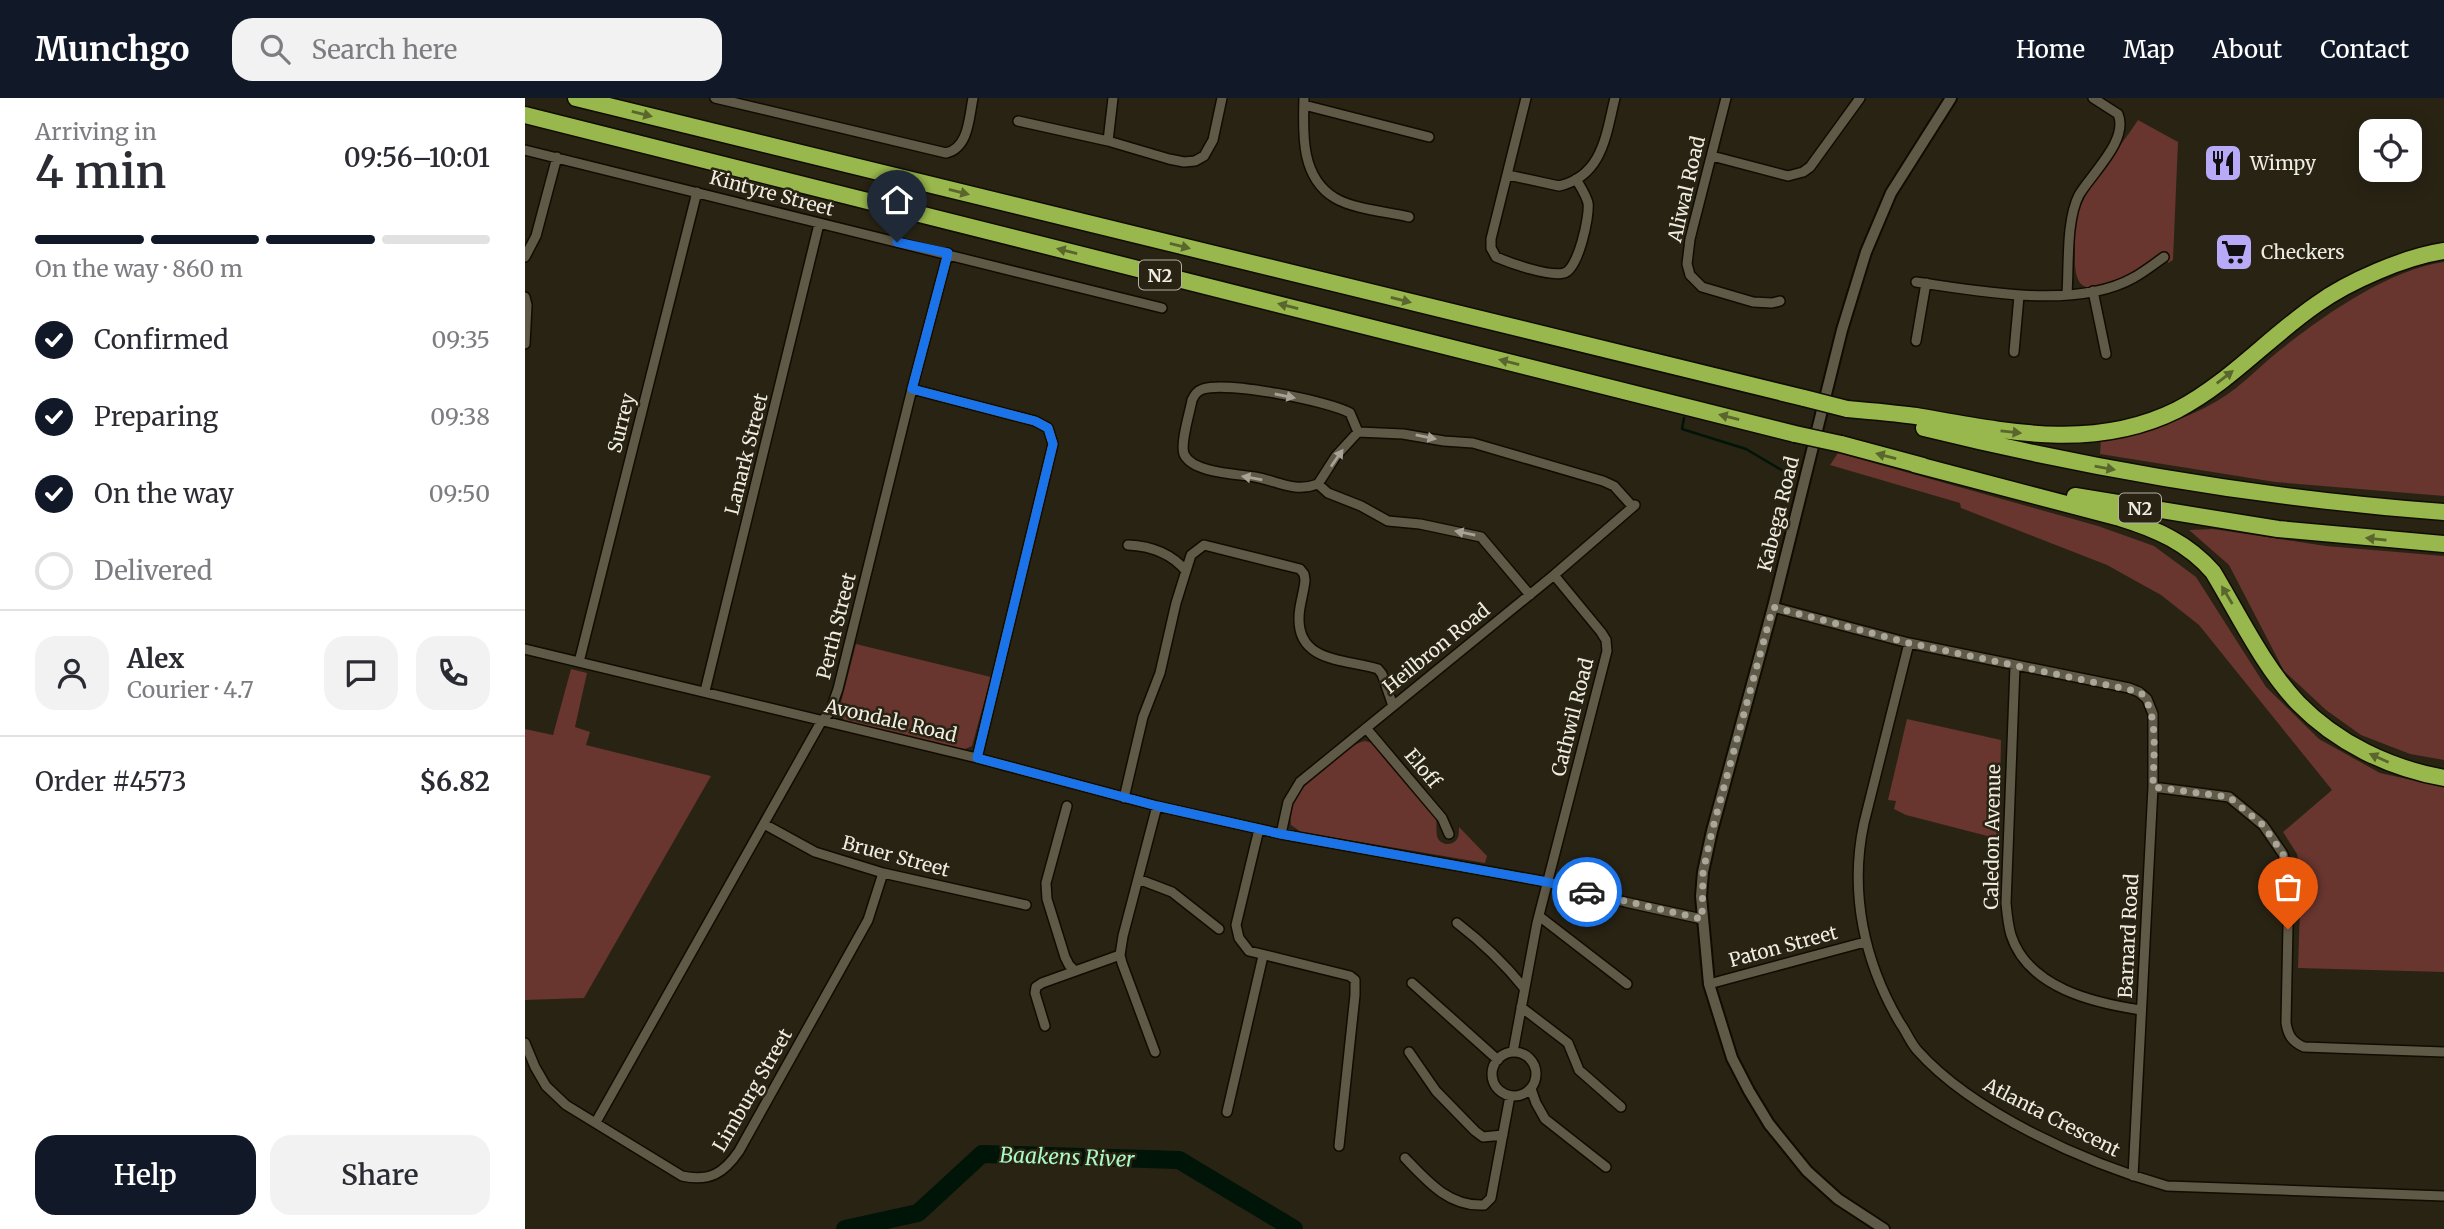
<!DOCTYPE html>
<html lang="en">
<head>
<meta charset="utf-8">
<style>
  :root { --surface:#fff; --page:#f2f2f3; --text:#2b2b33; --muted:#7c7c81; --line:#e1e1e2; --accent:#111827 }
  body { margin:0; font-family:Merriweather,serif; background:var(--page); color:var(--text); height:100vh; display:flex; flex-direction:column; font-size:26px; white-space:nowrap }
  * { box-sizing:border-box; margin:0 }
  p { font-size:23px; color:var(--muted) }
  .icon { flex:none; width:38px; height:38px; fill:none; stroke:currentColor; stroke-width:2; stroke-linecap:round; stroke-linejoin:round }
  .map { position:relative; flex:1; overflow:hidden }
  .side { display:flex; flex-direction:column; background:var(--surface); width:525px }
  .side>* { flex:none }
  .tools { position:absolute; left:1834px; top:21px; display:grid; gap:14px }
  .tools a { display:grid; place-items:center; width:63px; height:63px; border-radius:14px; background:var(--surface); box-shadow:0 4px 18px #0003; font-size:35px }
  .pin { position:absolute; display:grid; place-items:center; width:60px; height:60px; color:#fff; margin:-72px -30px; border-radius:50% 50% 50% 0; rotate:-45deg; box-shadow:0 0 7px #0007 }
  .pin .icon { rotate:45deg }
  .courier { position:absolute; display:grid; place-items:center; width:70px; height:70px; margin:-35px; border:5px solid #1a73e8; border-radius:50%; background:#fff; color:#222; box-shadow:0 2px 9px #0007 }
  .overview em { font-style:normal; font-weight:600 }
  .overview div { display:flex; flex-direction:column-reverse }
  .overview { display:flex; align-items:center; justify-content:space-between; height:119px; padding:0 35px }
  h1 { font-size:46px; font-weight:600; line-height:52px }
  .bar { display:grid; grid-template-columns:repeat(4,1fr); gap:10px 7px; align-content:center; height:84px; padding:0 35px }
  .bar i { height:9px; border-radius:5px; background:var(--line) }
  .bar .current { background:var(--accent) }
  .bar p { grid-column:span 4 }
  .line { display:flex; align-items:center; gap:18px; padding:0 35px; border-top:2px solid var(--line) }
  .line div { flex:1 }
  .round { display:grid; place-items:center; flex:none; width:74px; height:74px; border-radius:21px; background:var(--page) }
  ol { padding:0 35px; list-style:none }
  li { display:flex; align-items:center; gap:21px; height:77px }
  li p { margin-inline-start:auto }
  li .icon { padding:7px; border-radius:50%; background:var(--accent); color:#fff; stroke-width:4 }
  li:last-child { color:var(--muted) }
  li i { width:38px; height:38px; border:4px solid var(--line); border-radius:50% }
  .primary-button { display:flex; gap:14px; margin-top:auto; padding:14px 35px }
  .primary-button a { flex:1; height:80px; border-radius:21px; background:var(--accent); color:#fff; font-size:28px; font-weight:600; line-height:80px; text-align:center }
  .primary-button a+a { background:var(--page); color:var(--text) }
  header { display:flex; align-items:center; gap:42px; box-sizing:border-box; height:98px; padding:0 35px; background:var(--accent); color:#fff }
  header strong { font-size:33px }
  nav { display:flex; gap:38px; margin-inline-start:auto; font-size:24px }
  .search { width:490px; height:63px; background:var(--page); display:flex; align-items:center; gap:18px; box-sizing:border-box; padding:0 24px; border-radius:21px; color:var(--muted); font-size:26px }
  main { display:flex; flex:1; min-height:0 }
  .map>svg:first-child { display:block }
  .green { fill:#68352f }
  .lines { fill:none; stroke-linecap:round; stroke-linejoin:round }
  .stream { stroke:#001407; stroke-width:2.5 }
  .river { stroke:#001407; stroke-width:18 }
  .minor-casing { stroke:#110c01; stroke-width:12 }
  .tertiary-casing { stroke:#110c01; stroke-width:14 }
  .motorway-casing { stroke:#110c01; stroke-width:19 }
  .minor { stroke:#5f5948; stroke-width:9 }
  .tertiary { stroke:#5f5948; stroke-width:10 }
  .motorway { stroke:#98b74c; stroke-width:16 }
  .motorway-bridge-casing { stroke:#110c01; stroke-width:19; stroke-linecap:butt }
  .motorway-bridge { stroke:#98b74c; stroke-width:16 }
  .oneway { fill:#5a662d }
  .oneway2 { fill:#a7a295 }
  .done { stroke:#a9a69a; stroke-width:7; stroke-dasharray:0 12.6 }
  .route { stroke:#1a73e8; stroke-width:9 }
  .labels { text-anchor:middle; dominant-baseline:central; stroke-width:5; stroke-linejoin:round; paint-order:stroke }
  .shield { fill:#282313; stroke:#b3b0a4; stroke-width:2 }
  .shield-label { font-size:18px; font-weight:bold; fill:#efece2 }
  .poi-label { font-size:19px; fill:#efece2; stroke:#282313; text-anchor:start }
  .street-label { font-size:19px; fill:#efece2; stroke:#282313 }
  .water-label { font-size:21px; font-style:italic; fill:#a9fac5; stroke:#282313 }
</style>
</head>
<body>
<header>
<strong>Munchgo</strong>
<div class="search"><svg class="icon" aria-label="search" viewBox="0 0 24 24"><circle cx="10" cy="10" r="6"/><path d="M15 15l6 6"/></svg>Search here</div>
<nav><a>Home</a><a>Map</a><a>About</a><a>Contact</a></nav>
</header>
<main>
<section class="side">
<div class="overview"><div><h1>4 min</h1><p>Arriving in</p></div><em>09:56–10:01</em></div>
<div class="bar"><i class="current"></i><i class="current"></i><i class="current"></i><i></i><p>On the way · 860 m</p></div>
<ol>
<li><svg class="icon" aria-label="check" viewBox="0 0 24 24"><path d="M5 12l5 5 9-10"/></svg>Confirmed<p>09:35</p></li>
<li><svg class="icon" aria-label="check" viewBox="0 0 24 24"><path d="M5 12l5 5 9-10"/></svg>Preparing<p>09:38</p></li>
<li><svg class="icon" aria-label="check" viewBox="0 0 24 24"><path d="M5 12l5 5 9-10"/></svg>On the way<p>09:50</p></li>
<li><i></i>Delivered</li>
</ol>
<div class="line" style="height:126px"><a class="round"><svg class="icon" aria-label="person" viewBox="0 0 24 24"><circle cx="12" cy="8" r="4"/><path d="M4 21q1-7 8-7t8 7"/></svg></a><div><b>Alex</b><p>Courier · 4.7</p></div><a class="round"><svg class="icon" aria-label="chat" viewBox="0 0 24 24"><path d="M4 5h16v11H9l-5 4z"/></svg></a><a class="round"><svg class="icon" aria-label="phone" viewBox="0 0 24 24"><path d="M5 4h4l2 5-3 2q2 4 5 5l2-3 5 2v4C11 20 4 13 5 4z"/></svg></a></div>
<div class="line" style="height:91px"><div>Order #4573</div><b>$6.82</b></div>
<div class="primary-button"><a>Help</a><a>Share</a></div>
</section>
<div class="map">
<svg width="1919" height="1131" viewBox="0 0 1919 1131">
  <rect width="100%" height="100%" fill="#282313"/>
  <!-- green -->
  <path class="green" d="M 1613,22 L 1653,44 L 1648,162 L 1643,165 L 1641,153 C 1627,163 1570,204 1555,185 C 1549,176 1550,164 1550,154 C 1550,138 1549,121 1556,107 C 1570,76 1595,50 1613,22 Z
    M 1919,164 L 1919,398 L 1750,384 L 1575,356 L 1576,340 C 1624,333 1672,320 1711,290 C 1726,278 1740,264 1755,252 C 1799,217 1863,172 1919,164 Z
    M 1313,355 L 1573,428 L 1629,448 L 1671,479 L 1741,589 L 1794,641 L 1855,675 L 1919,689 L 1919,874 L 1773,870 L 1776,779 L 1772,756 L 1758,734 L 1807,692 L 1674,527 L 1636,497 L 1582,467 L 1436,410 L 1435,405 L 1305,367 Z
    M 1688,431 L 1801,448 L 1919,458 L 1919,662 L 1885,656 L 1836,637 L 1801,612 L 1759,573 L 1704,467 L 1664,432 Z
    M 331,546 L 466,579 L 447,648 L 438,652 L 320,623 L 316,618 L 315,608 Z
    M 46,571 L 62,575 L 50,629 L 65,634 L 61,647 L 186,678 L 59,900 L 0,902 L 0,631 L 28,637 Z
    M 1382,621 L 1476,642 L 1474,741 L 1381,717 L 1369,711 L 1371,703 L 1363,702 Z
    M 840,643 L 847,645 L 911,720 C 912,726 911,733 912,738 C 914,747 927,749 932,741 C 934,739 934,732 934,729 L 962,758 L 960,765 L 776,734 L 766,727 C 765,716 765,709 770,700 C 778,686 825,645 840,643 Z"/>
  <g class="lines">
    <!-- stream -->
    <path class="stream" d="M 1159,320 L 1157,331 L 1221,351 L 1265,377"/>
    <!-- river -->
    <path class="river" d="M 320,1131 L 393,1115 L 457,1056 L 654,1062 L 769,1131"/>
    <defs>
      <path id="minor" d="M 190,0 L 421,55 C 444,50 444,19 448,0
        M 779,0 C 778,34 775,79 810,100 C 828,111 863,114 884,119
        M 1001,0 L 966,141 L 966,150 L 971,159 C 985,165 1024,179 1039,175 C 1053,172 1065,118 1063,105 C 1061,97 1055,88 1051,81
        M 1201,0 L 1165,141 L 1162,166 L 1165,177 L 1177,189 L 1228,204 L 1247,205 L 1255,203
        M 779,7 L 904,39
        M 493,23 L 583,43 L 644,61 L 659,64 L 670,63 L 679,58 L 688,42 L 697,0
        M 583,43 L 588,0
        M 0,52 L 637,210
        M 1187,58 L 1263,78 L 1278,74 L 1285,69 L 1335,0
        M 983,77 L 1034,88 C 1078,78 1081,36 1090,0
        M 0,159 L 11,138 L 32,59
        M 1391,184 C 1453,193 1551,212 1608,180 C 1619,174 1629,166 1639,159
        M 1568,193 L 1581,256
        M 1542,196 C 1544,167 1541,122 1554,97 C 1567,75 1604,42 1593,16 L 1568,0
        M 0,199 L 2,207 L 0,246
        M 1391,243 L 1401,185
        M 1489,254 L 1494,198
        M 387,291 L 510,323 L 523,330 L 528,346 L 452,660
        M 833,334 L 825,315 C 804,303 702,283 678,291 C 672,293 670,296 667,302 C 665,314 655,345 659,356 C 667,375 712,376 730,379 C 753,383 769,395 793,386 L 811,358 L 833,334 L 878,336 L 919,343 L 948,345 L 1078,383 L 1089,388 L 1108,409
        M 793,386 L 803,395 L 836,408 L 863,423 L 895,426 L 956,439 L 1005,497
        M 603,447 C 626,448 646,455 661,473
        M 1248,509 L 1384,545 L 1604,590 L 1614,594 L 1622,601 L 1628,616 L 1628,689 L 1608,1078
        M 1384,545 L 1339,725 C 1324,794 1339,864 1375,925 C 1381,933 1385,944 1392,952 C 1448,1015 1561,1065 1642,1088 L 1919,1098
        M 0,551 L 452,660 L 632,708 L 756,736 L 1022,784 L 1100,804 L 1177,821
        M 54,564 L 172,94
        M 1490,568 L 1481,805 C 1482,816 1483,827 1486,837 C 1503,890 1569,905 1616,912
        M 180,593 L 294,126
        M 841,630 L 917,720 L 924,736
        M 1628,689 L 1704,699 L 1738,727 L 1758,756 L 1764,779 L 1761,925 C 1763,937 1767,944 1779,949 L 1919,954
        M 599,700 L 618,619 L 635,575 L 651,505 L 666,457 L 679,447 L 775,471 L 779,476 L 780,482 C 779,495 774,507 774,520 C 773,565 821,561 853,571 L 857,576 L 868,608
        M 542,708 L 521,785 L 522,801 L 540,859 L 544,867 L 550,873
        M 239,726 L 290,754 L 358,775 L 501,807
        M 734,731 L 711,827 L 714,840 L 724,853 L 825,878 L 830,882 L 830,897 L 814,1048
        M 756,736 L 763,704 L 775,684 L 1029,477 L 1110,407
        M 613,781 L 647,794 L 694,831
        M 1014,818 L 1102,886
        M 932,825 C 958,845 979,865 999,890
        M 887,885 L 973,962
        M 1184,886 L 1340,844
        M 996,909 L 1043,945 L 1054,972 L 1096,1009
        M 520,928 L 510,895 L 511,889 L 517,885 L 595,857
        M 0,945 L 10,969 L 21,988 L 41,1007 L 157,1078 C 185,1084 199,1075 214,1053 L 343,822 L 358,775
        M967 976a22 22 0 1 1 44 0a22 22 0 1 1-44 0Z
        M 630,954 L 597,865 L 595,857 L 598,838 L 632,708
        M 884,954 L 911,993 L 950,1033 L 958,1039 L 978,1037
        M 988,954 L 1012,825 L 1082,553 L 1081,542 L 1076,534 L 1029,477
        M 1006,991 L 1011,1005 L 1020,1021 L 1081,1069
        M 702,1014 L 738,858
        M 71,1024 L 296,624 L 305,614 L 313,591 L 387,291 L 423,155
        M 880,1060 C 902,1083 924,1109 959,1107 L 966,1100 L 985,998"/>
      <path id="tertiary" d="M 1359,1131 L 1313,1101 L 1282,1073 L 1244,1026 L 1224,993 L 1207,960 L 1184,886 L 1176,798 L 1178,774 L 1187,733 L 1248,509 L 1317,232 L 1341,154 L 1366,95 L 1426,0"/>
      <path id="motorway" d="M 51,0 L 1279,300
        M 0,17 L 1270,336
        M 1322,311 C 1345,313 1368,315 1391,318 C 1478,333 1568,354 1652,312 C 1704,285 1744,239 1792,206 C 1824,183 1880,159 1919,153
        M 1399,330 C 1570,372 1743,401 1919,414
        M 1316,346 L 1398,368
        M 1389,366 L 1595,420 C 1631,431 1663,445 1688,474 C 1714,517 1738,568 1773,605 C 1812,645 1864,670 1919,680
        M 1550,398 L 1753,431 L 1919,446"/>
    </defs>
    <!-- minor casing -->
    <use href="#minor" class="minor-casing"/>
    <!-- tertiary casing -->
    <use href="#tertiary" class="tertiary-casing"/>
    <!-- motorway casing -->
    <use href="#motorway" class="motorway-casing"/>
    <!-- minor -->
    <use href="#minor" class="minor"/>
    <!-- tertiary -->
    <use href="#tertiary" class="tertiary"/>
    <!-- motorway -->
    <use href="#motorway" class="motorway"/>
    <defs>
      <path id="motorway-bridge" d="M 1279,300 L 1322,311
        M 1270,336 L 1316,346"/>
    </defs>
    <!-- motorway-bridge casing -->
    <use href="#motorway-bridge" class="motorway-bridge-casing"/>
    <!-- motorway-bridge -->
    <use href="#motorway-bridge" class="motorway-bridge"/>
  </g>
  <!-- one-way arrows -->
  <defs><path id="oneway-solid" d="M-6-.8H1V-3.2L6.5 0L1 3.2V.8H-6Z" transform="scale(1.75)"/></defs>
  <g class="oneway">
    <use href="#oneway-solid" transform="translate(117 16) rotate(14)"/>
    <use href="#oneway-solid" transform="translate(434 94) rotate(14)"/>
    <use href="#oneway-solid" transform="translate(655 148) rotate(14)"/>
    <use href="#oneway-solid" transform="translate(542 153) rotate(-166)"/>
    <use href="#oneway-solid" transform="translate(876 202) rotate(14)"/>
    <use href="#oneway-solid" transform="translate(763 208) rotate(-166)"/>
    <use href="#oneway-solid" transform="translate(984 264) rotate(-166)"/>
    <use href="#oneway-solid" transform="translate(1700 279) rotate(-38)"/>
    <use href="#oneway-solid" transform="translate(1204 319) rotate(-166)"/>
    <use href="#oneway-solid" transform="translate(1486 334) rotate(6)"/>
    <use href="#oneway-solid" transform="translate(1361 358) rotate(-165)"/>
    <use href="#oneway-solid" transform="translate(1580 370) rotate(10)"/>
    <use href="#oneway-solid" transform="translate(1851 441) rotate(-174)"/>
    <use href="#oneway-solid" transform="translate(1702 497) rotate(-121)"/>
    <use href="#oneway-solid" transform="translate(1854 660) rotate(-156)"/>
  </g>
  <g class="oneway2">
    <use href="#oneway-solid" transform="translate(760 298) rotate(12)"/>
    <use href="#oneway-solid" transform="translate(901 339) rotate(11)"/>
    <use href="#oneway-solid" transform="translate(812 360) rotate(-55)"/>
    <use href="#oneway-solid" transform="translate(727 380) rotate(-170)"/>
    <use href="#oneway-solid" transform="translate(940 435) rotate(-168)"/>
  </g>
  <g class="lines">
    <!-- done -->
    <path class="done" d="M 1062,794 L 1177,821 L 1178,774 L 1187,733 L 1248,509 L 1384,545 L 1615,594 C 1635,614 1628,661 1628,689 L 1704,699 L 1738,727 L 1758,756 L 1764,779 L 1763,831"/>
    <!-- route -->
    <path class="route" d="M 372,144 L 423,155 L 387,291 L 510,323 L 523,330 L 528,346 L 452,660 L 632,708 L 756,736 L 1022,784 L 1062,794"/>
  </g>
  <!-- icons -->
  <defs>
    <symbol id="restaurant-square" viewBox="-11 -11 22 22"><rect x="-9" y="-9" width="18" height="18" rx="4" fill="#b9aaf7" stroke="#282313"/><path d="M-5-6h1v4h1v-4h1v4h1v-4h1v5L-1.5 .5V6h-2V.5L-5-1ZM5-6V6H3V1.5H1.5Q1.5-4 5-6Z" fill="#111"/></symbol>
    <symbol id="supermarket-square" viewBox="-11 -11 22 22"><rect x="-9" y="-9" width="18" height="18" rx="4" fill="#b9aaf7" stroke="#282313"/><path d="M-6-5.5h2.5l.6 2H6L4.5 2H-2.5L-4.4-4H-6ZM-1.5 3.2a1.3 1.3 0 1 0 .1 0ZM3 3.2a1.3 1.3 0 1 0 .1 0Z" fill="#111"/></symbol>
  </defs>
  <g fill-rule="evenodd">
    <use href="#restaurant-square" x="1676" y="43" width="44" height="44"/>
    <use href="#supermarket-square" x="1687" y="132" width="44" height="44"/>
  </g>
  <g class="labels">
    <!-- shield labels -->
    <g class="shield">
      <rect x="614" y="162.5" width="42" height="29" rx="5"/>
      <rect x="1594" y="395.5" width="42" height="29" rx="5"/>
    </g>
    <g class="shield-label">
      <text x="635" y="177">N2</text>
      <text x="1615" y="410">N2</text>
    </g>
    <!-- poi labels -->
    <g class="poi-label">
      <text x="1725" y="65">Wimpy</text>
      <text x="1736" y="154">Checkers</text>
    </g>
    <!-- street labels -->
    <g class="street-label">
      <text transform="translate(1161 91) rotate(-77)">Aliwal Road</text>
      <text transform="translate(247 95) rotate(15)">Kintyre Street</text>
      <text transform="translate(96 325) rotate(-76)">Surrey</text>
      <text transform="translate(221 356) rotate(-76)">Lanark Street</text>
      <text transform="translate(1253 416) rotate(-76)">Kabega Road</text>
      <text transform="translate(311 528) rotate(-76)">Perth Street</text>
      <text transform="translate(911 550) rotate(-39)">Heilbron Road</text>
      <text transform="translate(1047 619) rotate(-76)">Cathwil Road</text>
      <text transform="translate(366 622) rotate(13)">Avondale Road</text>
      <text transform="translate(898 670) rotate(50)">Eloff</text>
      <text transform="translate(1467 739) rotate(-89)">Caledon Avenue</text>
      <text transform="translate(371 758) rotate(15)">Bruer Street</text>
      <text transform="translate(1603 838) rotate(-87)">Barnard Road</text>
      <text transform="translate(1258 848) rotate(-15)">Paton Street</text>
      <text transform="translate(227 992) rotate(-60)">Limburg Street</text>
      <text transform="translate(1527 1019) rotate(27)">Atlanta Crescent</text>
    </g>
    <!-- water labels -->
    <g class="water-label">
      <text transform="translate(542 1059) rotate(2)">Baakens River</text>
    </g>
  </g>
</svg>
<div class="tools">
<a><svg class="icon" aria-label="locate" viewBox="0 0 24 24"><circle cx="12" cy="12" r="6"/><path d="M12 2v4M12 18v4M2 12h4M18 12h4"/></svg></a>
</div>
<div class="pin" style="left:1763px;top:831px;background:#ea580c"><svg class="icon" aria-label="bag" viewBox="0 0 24 24"><path d="M5 8h14l-1 12H6zM9 8a3 3 0 0 1 6 0"/></svg></div>
<div class="pin" style="left:372px;top:144px;background:#1f2937"><svg class="icon" aria-label="home" viewBox="0 0 24 24"><path d="M3 11l9-7 9 7M6 9v11h12V9"/></svg></div>
<div class="courier" style="left:1062px;top:794px"><svg class="icon" aria-label="car" viewBox="0 0 24 24"><path d="M5 17H2v-5l4-1 3-4h7l3 4 3 1v5h-3M9 17h6M6 11h13"/><circle cx="7" cy="17" r="2"/><circle cx="17" cy="17" r="2"/></svg></div>
</div>
</main>
</body>
</html>
